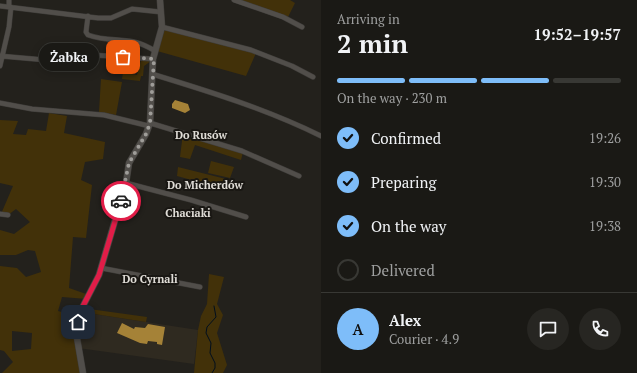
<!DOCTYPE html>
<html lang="en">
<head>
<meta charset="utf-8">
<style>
  :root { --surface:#1a1915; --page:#272622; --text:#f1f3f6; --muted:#9fa0a0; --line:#383834; --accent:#7ebdf9 }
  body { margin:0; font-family:"PT Serif",serif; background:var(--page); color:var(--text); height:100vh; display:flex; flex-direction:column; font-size:15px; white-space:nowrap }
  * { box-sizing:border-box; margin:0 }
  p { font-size:13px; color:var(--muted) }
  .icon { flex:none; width:22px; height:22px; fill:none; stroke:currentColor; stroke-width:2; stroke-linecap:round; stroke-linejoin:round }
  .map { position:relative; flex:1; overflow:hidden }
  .details { display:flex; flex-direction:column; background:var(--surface); width:316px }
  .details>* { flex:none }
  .pin { position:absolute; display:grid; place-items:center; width:34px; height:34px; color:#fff; margin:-17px; border-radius:8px; box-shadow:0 2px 6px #0006 }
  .courier { position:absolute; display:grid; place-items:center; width:40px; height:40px; margin:-20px; border:3px solid #e11d48; border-radius:50%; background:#fff; color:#222; box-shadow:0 1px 5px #0007 }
  .bubble { position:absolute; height:28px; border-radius:14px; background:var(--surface); box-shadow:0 2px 10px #0003,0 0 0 1px var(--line); font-size:13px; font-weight:800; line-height:28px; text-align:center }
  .summary em { font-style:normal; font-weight:800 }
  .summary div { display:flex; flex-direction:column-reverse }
  .summary { display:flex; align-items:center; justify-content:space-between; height:68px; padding:0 16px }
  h1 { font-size:26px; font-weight:800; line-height:30px }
  .bar { display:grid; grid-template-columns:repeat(4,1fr); gap:6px 4px; align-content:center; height:48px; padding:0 16px }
  .bar i { height:5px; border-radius:3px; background:var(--line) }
  .bar .on { background:var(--accent) }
  .bar p { grid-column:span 4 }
  .line { display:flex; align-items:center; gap:10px; padding:0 16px; border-top:1px solid var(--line) }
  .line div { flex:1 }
  .round { display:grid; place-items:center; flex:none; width:42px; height:42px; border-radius:21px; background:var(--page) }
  ol { padding:0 16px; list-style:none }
  li { display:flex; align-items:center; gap:12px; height:44px }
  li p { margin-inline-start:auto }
  li .icon { padding:4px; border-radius:50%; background:var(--accent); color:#111; stroke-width:4 }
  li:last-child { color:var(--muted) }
  li i { width:22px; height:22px; border:2px solid var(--line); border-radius:50% }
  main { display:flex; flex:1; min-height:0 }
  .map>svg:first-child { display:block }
  .built { fill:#2f2a20 }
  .green { fill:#423109; fill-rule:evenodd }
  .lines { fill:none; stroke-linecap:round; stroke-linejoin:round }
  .stream { stroke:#000e1d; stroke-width:1 }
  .building { fill:#a58237 }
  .street-casing { stroke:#3f3d3a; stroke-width:5.5 }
  .secondary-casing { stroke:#3f3d3a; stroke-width:7 }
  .street { stroke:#514e4a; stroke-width:4.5 }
  .secondary { stroke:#514e4a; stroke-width:6 }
  .done { stroke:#9f9d99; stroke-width:4; stroke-dasharray:0 7.2 }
  .route { stroke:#e11d48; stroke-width:5 }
  .labels { text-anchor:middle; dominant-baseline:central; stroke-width:4; stroke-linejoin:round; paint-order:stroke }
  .neighbourhood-label { font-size:11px; font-weight:bold; fill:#e0ddd7; stroke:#191713 }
</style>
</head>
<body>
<main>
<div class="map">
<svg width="321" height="373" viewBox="0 0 321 373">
  <rect width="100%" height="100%" fill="#23211c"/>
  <!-- built -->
  <path class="built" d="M 81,312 L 198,330 L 194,364 L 78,348 Z"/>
  <!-- green -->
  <path class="green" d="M 237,0 L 290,0 L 295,3 L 288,17 Z
    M 165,29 L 256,53 L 246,76 L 157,51 Z
    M 125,59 L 135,60 L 133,65 L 126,63 L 124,73 L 137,75 L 141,60 L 151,61 L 144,66 L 143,76 L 141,76 L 140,81 L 122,79 Z
    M 101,79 L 122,82 L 116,115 L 99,112 Z
    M 49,113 L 67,116 L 64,133 L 105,142 L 103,159 L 85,162 L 81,180 L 92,185 L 86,238 L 73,237 L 69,288 L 89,295 L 87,299 L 62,297 L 58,311 L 79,317 L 78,322 L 83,373 L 2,373 L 13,362 L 4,351 L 0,350 L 0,266 L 17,268 L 26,277 L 41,272 L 35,251 L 28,250 L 16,255 L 0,255 L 0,230 L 14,234 L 30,222 L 16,209 L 8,215 L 1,214 L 13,186 L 0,183 L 0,120 L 18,121 L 13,134 L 26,135 L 28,129 L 46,131 ZM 12,331 L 32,333 L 31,349 L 12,351 Z
    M 183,133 L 243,152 L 241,160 L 195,145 L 190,159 L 180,157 Z
    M 211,161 L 234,167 L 230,178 L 208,173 Z
    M 178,167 L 226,179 L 224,189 L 177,176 Z
    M 209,274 L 224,277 L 217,304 L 223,315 L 217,333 L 227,365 L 223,373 L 194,373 L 198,330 L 201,316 L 207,304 Z
    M 82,308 L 147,317 L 146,322 L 81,312 Z"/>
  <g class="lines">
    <!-- stream -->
    <path class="stream" d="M 212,373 L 215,368 L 215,363 L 210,353 L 211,343 L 206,333 L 207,327 L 216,317 L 214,306"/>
  </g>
  <!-- building -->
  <path class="building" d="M 175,100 L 188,104 L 190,110 L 185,113 L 172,108 L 172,104 Z
    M 122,323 L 134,329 L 135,327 L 145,328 L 148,324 L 165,327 L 162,345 L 157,344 L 157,342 L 148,341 L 147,344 L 140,343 L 117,333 Z"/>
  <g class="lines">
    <defs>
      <path id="street" d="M 9,0 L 9,7
        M 234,0 L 283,17 L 302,27
        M 0,6 L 98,18 L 111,18 L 132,9 L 161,12
        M 88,16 L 86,32 L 88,35 C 113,44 129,34 155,51
        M 162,27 L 251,50 L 292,66 L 313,77
        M 0,56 L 69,62 L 81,61 L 93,55 L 153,59
        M 0,66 L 9,27 L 11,7
        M 152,74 C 211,92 266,109 321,136
        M 0,103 L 32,109 L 104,115 L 149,126
        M 150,123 L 242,151 L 299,176
        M 126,183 L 191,200 L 246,217
        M 0,214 L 8,215
        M 101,268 L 200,287"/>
      <path id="secondary" d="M 83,373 L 77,338 L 78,322 L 82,308 L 99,275 L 126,183 L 129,163 L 146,134 L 150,123 L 153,59 L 162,27 L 160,0"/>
    </defs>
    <!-- street casing -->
    <use href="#street" class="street-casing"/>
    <!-- secondary casing -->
    <use href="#secondary" class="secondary-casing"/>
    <!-- street -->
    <use href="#street" class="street"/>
    <!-- secondary -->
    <use href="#secondary" class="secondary"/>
  </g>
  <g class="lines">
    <!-- done -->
    <path class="done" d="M 121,201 L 129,163 L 146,134 L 150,123 L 154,59 L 123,57"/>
    <!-- route -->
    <path class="route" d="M 78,322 L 82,308 L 99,275 L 121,201"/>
  </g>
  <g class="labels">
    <!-- neighbourhood labels -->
    <g class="neighbourhood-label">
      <text x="201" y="135">Do Rusów</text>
      <text x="205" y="185">Do Micherdów</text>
      <text x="188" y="213">Chaciaki</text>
      <text x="150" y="279">Do Cyrnali</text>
    </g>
  </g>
</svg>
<div class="pin" style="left:123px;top:57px;background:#ea580c"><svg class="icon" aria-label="bag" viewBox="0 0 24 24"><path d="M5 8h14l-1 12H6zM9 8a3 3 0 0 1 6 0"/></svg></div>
<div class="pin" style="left:78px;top:322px;background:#1f2937"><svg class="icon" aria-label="home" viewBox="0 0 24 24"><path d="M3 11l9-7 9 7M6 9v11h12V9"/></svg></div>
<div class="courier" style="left:121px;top:201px"><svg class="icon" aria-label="car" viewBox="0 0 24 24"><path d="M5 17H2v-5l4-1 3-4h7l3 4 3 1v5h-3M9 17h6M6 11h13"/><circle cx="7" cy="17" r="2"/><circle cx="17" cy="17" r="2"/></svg></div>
<div class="bubble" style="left:39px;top:43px;width:60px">Żabka</div>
</div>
<section class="details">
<div class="summary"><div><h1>2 min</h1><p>Arriving in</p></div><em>19:52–19:57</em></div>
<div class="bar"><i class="on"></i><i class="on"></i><i class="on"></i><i></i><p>On the way · 230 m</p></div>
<ol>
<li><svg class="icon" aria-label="check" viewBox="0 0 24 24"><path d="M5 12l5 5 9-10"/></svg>Confirmed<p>19:26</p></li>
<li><svg class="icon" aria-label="check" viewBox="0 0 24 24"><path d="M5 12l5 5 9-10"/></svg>Preparing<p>19:30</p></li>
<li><svg class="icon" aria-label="check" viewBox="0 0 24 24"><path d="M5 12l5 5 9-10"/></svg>On the way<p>19:38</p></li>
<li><i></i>Delivered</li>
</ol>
<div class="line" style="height:72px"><b class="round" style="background:var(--accent);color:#111">A</b><div><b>Alex</b><p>Courier · 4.9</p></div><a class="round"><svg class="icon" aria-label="chat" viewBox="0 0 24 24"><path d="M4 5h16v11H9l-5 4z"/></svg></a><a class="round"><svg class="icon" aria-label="phone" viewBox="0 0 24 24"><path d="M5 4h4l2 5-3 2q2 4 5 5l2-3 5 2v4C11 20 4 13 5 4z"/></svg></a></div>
</section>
</main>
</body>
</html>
